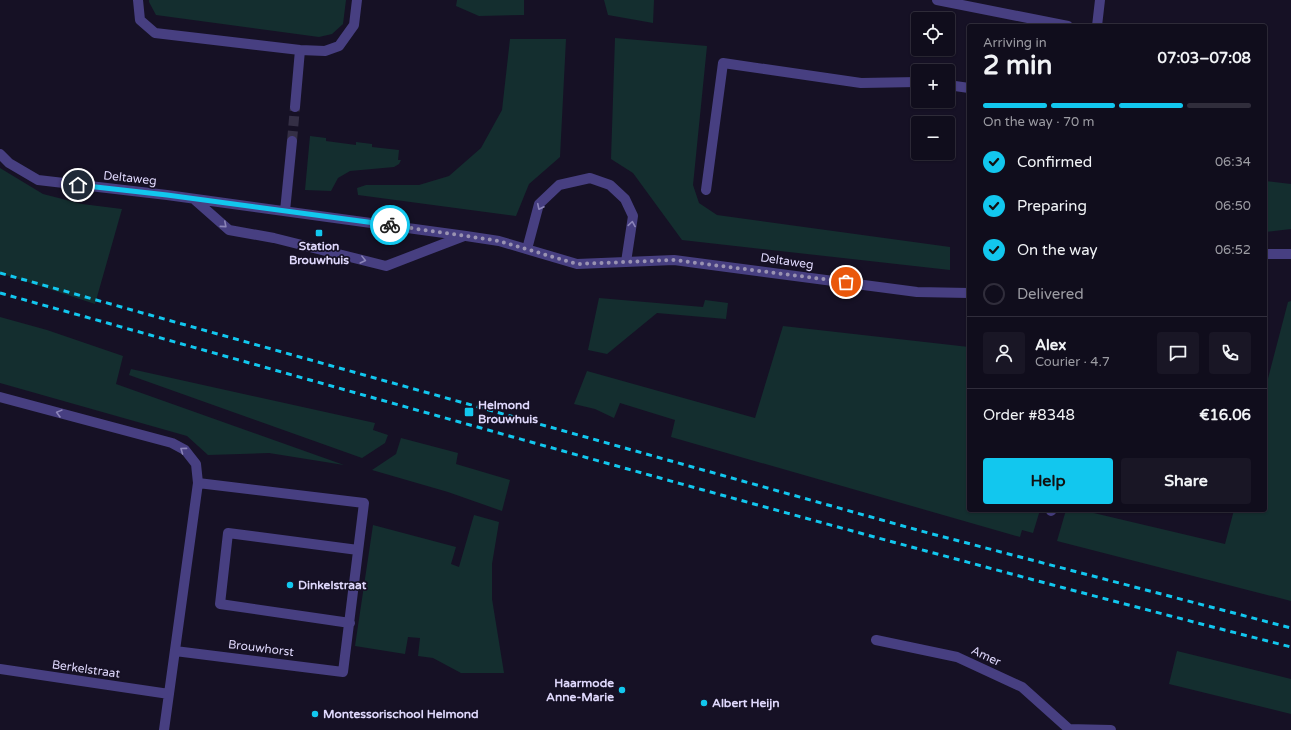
<!DOCTYPE html>
<html lang="en">
<head>
<meta charset="utf-8">
<style>
  :root { --surface:#100d1c; --page:#191625; --text:#f1f3f6; --muted:#9c9ca3; --line:#302d3b; --accent:#12c7ee }
  body { margin:0; font-family:"Varela Round",sans-serif; background:var(--page); color:var(--text); height:100vh; display:flex; flex-direction:column; font-size:15px; white-space:nowrap }
  * { box-sizing:border-box; margin:0 }
  p { font-size:13px; color:var(--muted) }
  .icon { flex:none; width:22px; height:22px; fill:none; stroke:currentColor; stroke-width:2; stroke-linecap:round; stroke-linejoin:round }
  .map { position:relative; flex:1; overflow:hidden }
  .details { position:absolute; left:967px; top:24px; width:300px; height:488px; display:flex; flex-direction:column; background:var(--surface); border-radius:4px; box-shadow:0 1px 3px #0004,0 0 0 1px var(--line) }
  .details>* { flex:none }
  .tools { position:absolute; left:911px; top:12px; display:grid; gap:8px }
  .tools a { display:grid; place-items:center; width:44px; height:44px; border-radius:4px; background:var(--surface); box-shadow:0 1px 3px #0004,0 0 0 1px var(--line); font-size:20px }
  .pin { position:absolute; display:grid; place-items:center; width:34px; height:34px; color:#fff; margin:-17px; border:2px solid #fff; border-radius:50%; box-shadow:0 1px 4px #0007 }
  .courier { position:absolute; display:grid; place-items:center; width:40px; height:40px; margin:-20px; border:3px solid #12c7ee; border-radius:50%; background:#fff; color:#222; box-shadow:0 1px 5px #0007 }
  .head em { font-style:normal; font-weight:700 }
  .head div { display:flex; flex-direction:column-reverse }
  .head { display:flex; align-items:center; justify-content:space-between; height:68px; padding:0 16px }
  h1 { font-size:26px; font-weight:700; line-height:30px }
  .bar { display:grid; grid-template-columns:repeat(4,1fr); gap:6px 4px; align-content:center; height:48px; padding:0 16px }
  .bar i { height:5px; border-radius:3px; background:var(--line) }
  .bar .selected { background:var(--accent) }
  .bar p { grid-column:span 4 }
  .line { display:flex; align-items:center; gap:10px; padding:0 16px; border-top:1px solid var(--line) }
  .line div { flex:1 }
  .round { display:grid; place-items:center; flex:none; width:42px; height:42px; border-radius:4px; background:var(--page) }
  ol { padding:0 16px; list-style:none }
  li { display:flex; align-items:center; gap:12px; height:44px }
  li p { margin-inline-start:auto }
  li .icon { padding:4px; border-radius:50%; background:var(--accent); color:#111; stroke-width:4 }
  li:last-child { color:var(--muted) }
  li i { width:22px; height:22px; border:2px solid var(--line); border-radius:50% }
  .primary-button { display:flex; gap:8px; margin-top:auto; padding:8px 16px }
  .primary-button a { flex:1; height:46px; border-radius:4px; background:var(--accent); color:#111; font-size:16px; font-weight:700; line-height:46px; text-align:center }
  .primary-button a+a { background:var(--page); color:var(--text) }
  .map>svg:first-child { display:block }
  .green { fill:#142e2f }
  .lines { fill:none; stroke-linecap:round; stroke-linejoin:round }
  .minor-tunnel { stroke:#342f45; stroke-width:10; stroke-dasharray:10 5; stroke-linecap:butt }
  .minor { stroke:#473f81; stroke-width:10 }
  .rail { stroke:#12c7ee; stroke-width:3; stroke-dasharray:6 5; stroke-linecap:butt }
  .oneway { stroke:#8b84b8 }
  .done { stroke:#9992b1; stroke-width:4; stroke-dasharray:0 7.2 }
  .route { stroke:#12c7ee; stroke-width:5 }
  .poi-dot { fill:#12c7ee; stroke:#161125; stroke-width:1.5 }
  .labels { text-anchor:middle; dominant-baseline:central; stroke-width:3.5; stroke-linejoin:round; paint-order:stroke }
  .street-label { font-size:12px; fill:#dfd8fc; stroke:#161125 }
  .poi-label { font-size:12px; font-weight:bold; fill:#dfd8fc; stroke:#161125; text-anchor:start }
</style>
</head>
<body>
<div class="map">
<svg width="1291" height="730" viewBox="0 0 1291 730">
  <rect width="100%" height="100%" fill="#161125"/>
  <!-- green -->
  <path class="green" d="M 149,0 L 346,0 L 343,24 L 332,34 L 319,37 L 156,15 L 149,2 Z
    M 457,0 L 524,0 L 524,15 L 479,16 L 456,6 Z
    M 604,0 L 654,0 L 653,23 L 608,15 Z
    M 615,38 L 707,46 L 693,185 L 699,203 L 717,215 L 950,247 L 950,270 L 682,240 L 633,173 L 611,159 Z
    M 510,39 L 566,39 L 560,157 L 529,184 L 516,216 L 358,195 L 357,188 L 366,185 L 419,185 L 449,176 L 481,148 L 502,110 Z
    M 310,136 L 326,138 L 326,141 L 356,145 L 356,142 L 372,144 L 372,147 L 399,150 L 398,160 L 401,160 L 399,164 L 394,167 L 350,171 L 338,178 L 331,191 L 305,190 Z
    M 0,168 L 43,194 L 82,204 L 122,209 L 95,304 L 0,273 Z
    M 1265,181 L 1291,184 L 1291,229 L 1265,232 Z
    M 599,298 L 703,307 L 705,300 L 728,303 L 726,319 L 657,313 L 607,354 L 588,350 Z
    M 1291,301 L 1291,601 L 1057,541 L 1066,510 L 1081,510 L 1225,544 L 1234,510 L 1265,510 L 1265,390 L 1288,302 Z
    M 0,317 L 47,330 L 123,356 L 116,384 L 344,465 L 269,453 L 208,455 L 187,436 L 0,383 Z
    M 783,326 L 969,347 L 969,510 L 1040,510 L 1033,533 L 1022,530 L 1020,537 L 671,437 L 675,420 L 620,403 L 614,418 L 595,409 L 574,404 L 587,371 L 755,418 Z
    M 131,369 L 375,423 L 373,430 L 388,435 L 385,443 L 362,458 L 129,375 Z
    M 401,438 L 458,453 L 456,464 L 510,480 L 502,511 L 448,492 L 372,470 L 396,454 Z
    M 474,515 L 499,522 L 492,564 L 492,599 L 504,673 L 461,673 L 433,658 L 418,656 L 420,638 L 408,637 L 405,654 L 355,646 L 373,525 L 456,547 L 451,564 L 459,567 Z
    M 1177,651 L 1291,679 L 1291,714 L 1169,684 Z"/>
  <g class="lines">
    <!-- minor-tunnel -->
    <path class="minor-tunnel" d="M 292,141 L 295,107"/>
    <!-- minor -->
    <path class="minor" d="M 138,0 L 140,20 L 155,33 L 300,50 L 325,51 L 339,46 L 354,25 L 357,0
      M 937,0 L 1068,26
      M 1097,26 L 1100,0
      M 948,85 L 969,88
      M 295,107 L 300,50
      M 0,154 L 9,163 L 38,180 L 167,195 L 466,236 L 499,241 L 577,264 L 674,260 L 917,292 L 969,293
      M 706,190 L 723,63 L 861,83 L 918,82
      M 195,200 L 229,230 L 274,238 L 386,266 L 464,236
      M 285,211 L 292,141
      M 527,249 L 539,204 L 559,185 L 590,178 L 610,185 L 625,199 L 633,216 L 626,262
      M 1265,254 L 1291,254
      M 0,397 L 172,443 L 185,450 L 196,464 L 198,483 L 164,730
      M 1051,511 L 1052,510
      M 350,623 L 220,604 L 228,533 L 358,550
      M 876,640 L 957,657 L 1022,687 L 1070,730
      M 175,651 L 343,672 L 364,503 L 198,483
      M 0,669 L 169,694
      M 1068,729 L 1111,730"/>
    <!-- rail -->
    <path class="rail" d="M 0,273 L 921,531 L 1291,628
      M 0,293 C 430,413 859,537 1291,647"/>
  </g>
  <!-- one-way arrows -->
  <defs><path id="oneway-chevron" d="M-2-3.5L2.5 0L-2 3.5" fill="none" stroke-width="1.6" stroke-linecap="round" stroke-linejoin="round"/></defs>
  <g class="oneway">
    <use href="#oneway-chevron" transform="translate(540 207) rotate(116)"/>
    <use href="#oneway-chevron" transform="translate(632 224) rotate(-81)"/>
    <use href="#oneway-chevron" transform="translate(224 225) rotate(41)"/>
    <use href="#oneway-chevron" transform="translate(363 260) rotate(14)"/>
    <use href="#oneway-chevron" transform="translate(59 413) rotate(-165)"/>
    <use href="#oneway-chevron" transform="translate(183 450) rotate(-144)"/>
  </g>
  <g class="lines">
    <!-- done -->
    <path class="done" d="M 390,225 L 466,236 L 499,241 L 577,264 L 674,260 L 846,282"/>
    <!-- route -->
    <path class="route" d="M 78,185 L 167,195 L 390,225"/>
  </g>
  <!-- markers -->
  <g class="poi-dot">
    <rect x="315" y="229" width="8" height="8" rx="2"/>
    <rect x="464" y="407" width="10" height="10" rx="2"/>
    <circle cx="290" cy="585" r="4"/>
    <circle cx="622" cy="690" r="4"/>
    <circle cx="704" cy="703" r="4"/>
    <circle cx="315" cy="714" r="4"/>
  </g>
  <g class="labels">
    <!-- street labels -->
    <g class="street-label">
      <text transform="translate(130 178) rotate(6)">Deltaweg</text>
      <text transform="translate(787 261) rotate(8)">Deltaweg</text>
      <text transform="translate(261 648) rotate(7)">Brouwhorst</text>
      <text transform="translate(986 656) rotate(25)">Amer</text>
      <text transform="translate(86 669) rotate(8)">Berkelstraat</text>
    </g>
    <!-- poi labels -->
    <g class="poi-label">
      <text x="319" y="246" text-anchor="middle">Station<tspan x="319" dy="14">Brouwhuis</tspan></text>
      <text x="478" y="405">Helmond<tspan x="478" dy="14">Brouwhuis</tspan></text>
      <text x="298" y="585">Dinkelstraat</text>
      <text x="614" y="683" text-anchor="end">Haarmode<tspan x="614" dy="14">Anne-Marie</tspan></text>
      <text x="712" y="703">Albert Heijn</text>
      <text x="323" y="714">Montessorischool Helmond</text>
    </g>
  </g>
</svg>
<div class="tools">
<a><svg class="icon" aria-label="locate" viewBox="0 0 24 24"><circle cx="12" cy="12" r="6"/><path d="M12 2v4M12 18v4M2 12h4M18 12h4"/></svg></a>
<a>+</a>
<a>−</a>
</div>
<div class="pin" style="left:846px;top:282px;background:#ea580c"><svg class="icon" aria-label="bag" viewBox="0 0 24 24"><path d="M5 8h14l-1 12H6zM9 8a3 3 0 0 1 6 0"/></svg></div>
<div class="pin" style="left:78px;top:185px;background:#1f2937"><svg class="icon" aria-label="home" viewBox="0 0 24 24"><path d="M3 11l9-7 9 7M6 9v11h12V9"/></svg></div>
<div class="courier" style="left:390px;top:225px"><svg class="icon" aria-label="bike" viewBox="0 0 24 24"><circle cx="6" cy="16" r="4"/><circle cx="18" cy="16" r="4"/><path d="M6 16l4-8h5l3 8M10 8l3 8H6M13 5h3"/></svg></div>
<section class="details">
<div class="head"><div><h1>2 min</h1><p>Arriving in</p></div><em>07:03–07:08</em></div>
<div class="bar"><i class="selected"></i><i class="selected"></i><i class="selected"></i><i></i><p>On the way · 70 m</p></div>
<ol>
<li><svg class="icon" aria-label="check" viewBox="0 0 24 24"><path d="M5 12l5 5 9-10"/></svg>Confirmed<p>06:34</p></li>
<li><svg class="icon" aria-label="check" viewBox="0 0 24 24"><path d="M5 12l5 5 9-10"/></svg>Preparing<p>06:50</p></li>
<li><svg class="icon" aria-label="check" viewBox="0 0 24 24"><path d="M5 12l5 5 9-10"/></svg>On the way<p>06:52</p></li>
<li><i></i>Delivered</li>
</ol>
<div class="line" style="height:72px"><a class="round"><svg class="icon" aria-label="person" viewBox="0 0 24 24"><circle cx="12" cy="8" r="4"/><path d="M4 21q1-7 8-7t8 7"/></svg></a><div><b>Alex</b><p>Courier · 4.7</p></div><a class="round"><svg class="icon" aria-label="chat" viewBox="0 0 24 24"><path d="M4 5h16v11H9l-5 4z"/></svg></a><a class="round"><svg class="icon" aria-label="phone" viewBox="0 0 24 24"><path d="M5 4h4l2 5-3 2q2 4 5 5l2-3 5 2v4C11 20 4 13 5 4z"/></svg></a></div>
<div class="line" style="height:52px"><div>Order #8348</div><b>€16.06</b></div>
<div class="primary-button"><a>Help</a><a>Share</a></div>
</section>
</div>
</body>
</html>
